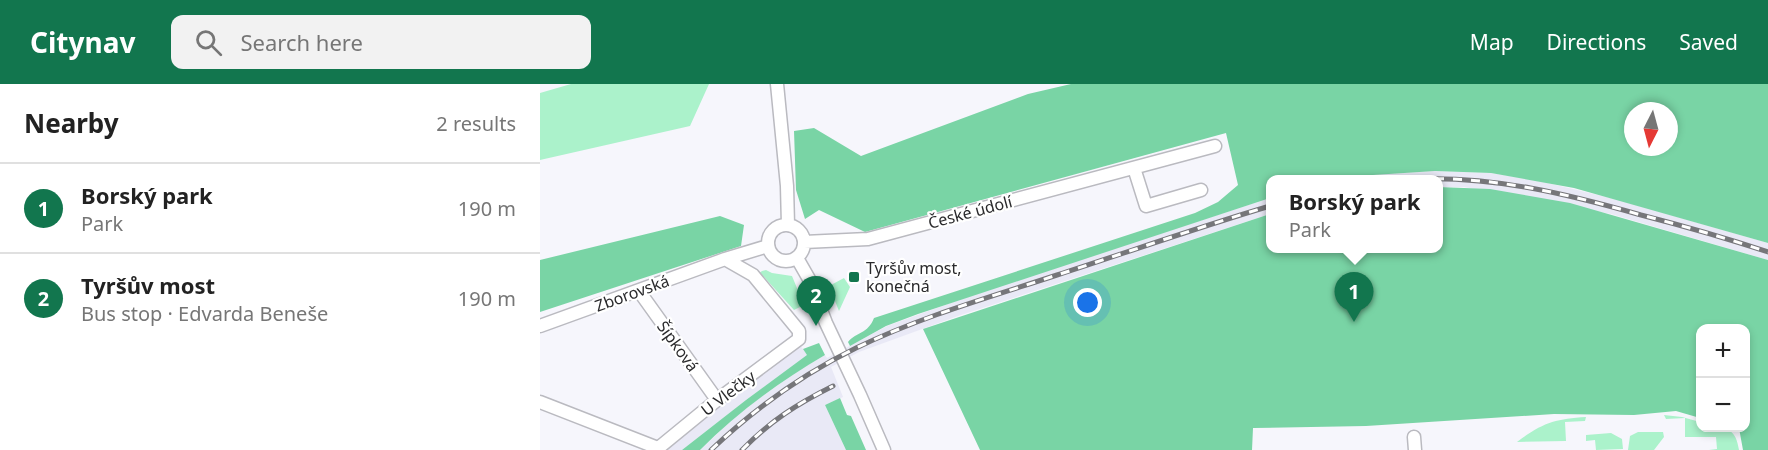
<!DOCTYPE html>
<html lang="en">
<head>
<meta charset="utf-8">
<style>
  :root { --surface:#fff; --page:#f2f2f2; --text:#222; --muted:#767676; --line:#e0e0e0; --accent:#12764e }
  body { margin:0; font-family:"Noto Sans",sans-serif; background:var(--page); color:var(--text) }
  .controls { position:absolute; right:18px; bottom:18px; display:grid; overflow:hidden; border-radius:12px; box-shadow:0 3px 9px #0003 }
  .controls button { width:54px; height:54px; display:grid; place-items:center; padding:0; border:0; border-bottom:2px solid var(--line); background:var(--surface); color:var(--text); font:30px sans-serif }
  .compass { position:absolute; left:1084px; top:18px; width:54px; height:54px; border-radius:50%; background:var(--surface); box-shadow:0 3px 9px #0003; rotate:186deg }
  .you { position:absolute; left:548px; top:219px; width:21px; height:21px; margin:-15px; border:4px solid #fff; border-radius:50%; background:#1a73e8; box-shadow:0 0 0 9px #1a73e833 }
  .badge { display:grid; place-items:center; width:39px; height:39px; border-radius:50%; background:var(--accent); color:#fff; font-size:20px; font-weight:700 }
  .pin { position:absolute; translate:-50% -50px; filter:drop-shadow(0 2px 3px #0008) }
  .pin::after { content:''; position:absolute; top:32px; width:21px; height:18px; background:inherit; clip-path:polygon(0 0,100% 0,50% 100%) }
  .popup { position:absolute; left:726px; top:91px; width:177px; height:78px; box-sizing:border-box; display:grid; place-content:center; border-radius:12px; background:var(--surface); filter:drop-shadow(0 2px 4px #0005); font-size:20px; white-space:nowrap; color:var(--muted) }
  .popup b { font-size:22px; color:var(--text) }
  .popup::after { content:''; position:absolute; left:50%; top:100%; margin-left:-12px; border:12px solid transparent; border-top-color:var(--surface) }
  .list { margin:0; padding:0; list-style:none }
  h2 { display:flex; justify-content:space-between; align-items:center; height:78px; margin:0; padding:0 24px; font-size:26px }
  h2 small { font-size:20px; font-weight:400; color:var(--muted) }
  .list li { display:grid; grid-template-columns:39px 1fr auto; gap:18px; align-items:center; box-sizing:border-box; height:90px; padding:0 24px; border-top:2px solid var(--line) }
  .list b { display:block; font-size:22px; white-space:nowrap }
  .list p { margin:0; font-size:20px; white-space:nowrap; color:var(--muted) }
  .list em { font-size:20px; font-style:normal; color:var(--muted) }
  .icon { flex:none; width:33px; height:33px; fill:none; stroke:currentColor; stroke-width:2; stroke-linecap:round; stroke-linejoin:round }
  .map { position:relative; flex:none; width:1228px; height:366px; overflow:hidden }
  header { display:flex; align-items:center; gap:36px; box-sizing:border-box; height:84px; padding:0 30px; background:var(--accent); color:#fff }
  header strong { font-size:28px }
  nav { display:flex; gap:33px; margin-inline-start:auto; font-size:21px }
  .search { width:420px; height:54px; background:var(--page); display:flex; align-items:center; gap:15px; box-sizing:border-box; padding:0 21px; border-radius:12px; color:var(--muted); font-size:22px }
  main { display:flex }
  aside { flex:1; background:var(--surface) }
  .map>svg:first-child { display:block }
  .built { fill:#e9e9f6 }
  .green { fill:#abf2cb }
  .forest { fill:#79d4a5; fill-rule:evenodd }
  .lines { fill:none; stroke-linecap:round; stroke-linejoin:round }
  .minor-casing { stroke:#babac0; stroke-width:15 }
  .minor { stroke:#fff; stroke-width:12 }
  .rail-casing { stroke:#76767a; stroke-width:5 }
  .rail { stroke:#fff; stroke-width:3; stroke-dasharray:9; stroke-linecap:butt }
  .poi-dot { fill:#12764e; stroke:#fff; stroke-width:2 }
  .labels { text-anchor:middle; stroke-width:4.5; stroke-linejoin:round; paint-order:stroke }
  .street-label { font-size:16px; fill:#2a2a2c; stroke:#fff }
  .poi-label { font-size:16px; fill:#2a2a2c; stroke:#fff; text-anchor:start }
</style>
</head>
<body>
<header>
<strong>Citynav</strong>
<div class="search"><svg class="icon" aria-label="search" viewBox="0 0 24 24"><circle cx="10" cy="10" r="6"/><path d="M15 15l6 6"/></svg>Search here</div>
<nav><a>Map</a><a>Directions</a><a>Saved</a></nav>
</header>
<main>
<aside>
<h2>Nearby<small>2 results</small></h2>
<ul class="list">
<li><span class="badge">1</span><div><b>Borský park</b><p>Park</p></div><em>190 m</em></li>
<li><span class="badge">2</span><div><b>Tyršův most</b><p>Bus stop · Edvarda Beneše</p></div><em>190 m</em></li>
</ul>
</aside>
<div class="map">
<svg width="1228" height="366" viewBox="0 0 1228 366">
  <rect width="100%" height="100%" fill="#f6f6fc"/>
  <path class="built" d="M895,87L951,89L995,96L1075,115L1228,159V176L1071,130L924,103H898V95H804L833,91Z
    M730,114V130L418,232L319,268L291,283L303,313L285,321L306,366H160L194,334L217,316L259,286L285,271L287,274L347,242L452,204Z
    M257,258L268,271L206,316L142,366H117Z"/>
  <path class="green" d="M31,0H169L150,42L0,76V9Z
    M226,186L232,189L252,192L264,221L254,226L224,193L221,195L218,190L222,187Z
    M304,194L310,203L299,227L289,202Z
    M1124,331L1142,333L1160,338V344C1183,344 1195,340 1199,366H1169L1177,365L1176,353H1145V334L1126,335Z
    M1046,333L1045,337L1025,338L1026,357L977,358C1002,339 1015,335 1046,333Z
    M1098,348H1123L1124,353L1114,366H1088L1090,352Z
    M1071,349L1082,355L1083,365L1056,366L1055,356L1046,357V351Z"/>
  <path class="forest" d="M531,0H1228V159L1034,104L951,89L895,87L833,91L804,95H730V114L378,230L346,242L310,262L308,258C316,248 328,250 334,234L655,129L678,118L698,101L686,49L325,148L279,126L265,135L256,106L254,47L274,44L321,72L488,10ZM1093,27H1129V63H1093Z
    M898,103L950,105L1030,119L1228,176V366H1203L1199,344H1206V244H1160V334L1136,327L1094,331L1014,330L826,342L713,344L712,366H440L383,245L730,130V164H898Z
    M180,132L204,141L201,162L0,228V176Z
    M279,259L285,271C239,298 197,329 160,366H142L206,316L267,271L263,265Z
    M300,314L307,331L311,332L326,366H306L285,321Z"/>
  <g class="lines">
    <g class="minor-casing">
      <path id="minor" d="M237,0L247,102L248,141
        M594,84L606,122L661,106
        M228 159a18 18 0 1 1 36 0a18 18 0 1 1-36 0Z
        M264,158L328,155L675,62
        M257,174L269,195L286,239L320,311L344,366
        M99,207L177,316
        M0,242L185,175L228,162
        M0,318L118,364
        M874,353L875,366
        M116,366L177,316L259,255V247L213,191L185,175"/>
    </g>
    <use href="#minor" class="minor"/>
    <g class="rail-casing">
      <path id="rail" d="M877,95C954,92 1028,110 1101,131C1144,142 1186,154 1228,168
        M171,366C214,325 263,290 316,264C380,233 450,213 517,191C588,168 659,143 730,122
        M202,366C230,337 257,320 293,302"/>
    </g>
    <use href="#rail" class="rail"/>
  </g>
  <rect class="poi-dot" x="308" y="187" width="12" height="12" rx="3"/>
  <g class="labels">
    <g class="street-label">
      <text transform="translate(430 128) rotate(-15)" y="6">České údolí</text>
      <text transform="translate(92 209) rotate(-20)" y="6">Zborovská</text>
      <text transform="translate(138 262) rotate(54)" y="6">Šípková</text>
      <text transform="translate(188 309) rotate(-37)" y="6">U Vlečky</text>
    </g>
    <g class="poi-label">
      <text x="326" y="190">Tyršův most,<tspan x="326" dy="18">konečná</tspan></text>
    </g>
  </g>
</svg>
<div class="controls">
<button>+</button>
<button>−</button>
</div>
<svg class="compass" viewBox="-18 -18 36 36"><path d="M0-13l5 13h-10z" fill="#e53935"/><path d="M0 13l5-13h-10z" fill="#767676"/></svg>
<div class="you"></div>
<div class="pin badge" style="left:814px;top:238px">1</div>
<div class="popup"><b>Borský park</b>Park</div>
<div class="pin badge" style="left:276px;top:242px">2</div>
</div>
</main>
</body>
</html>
